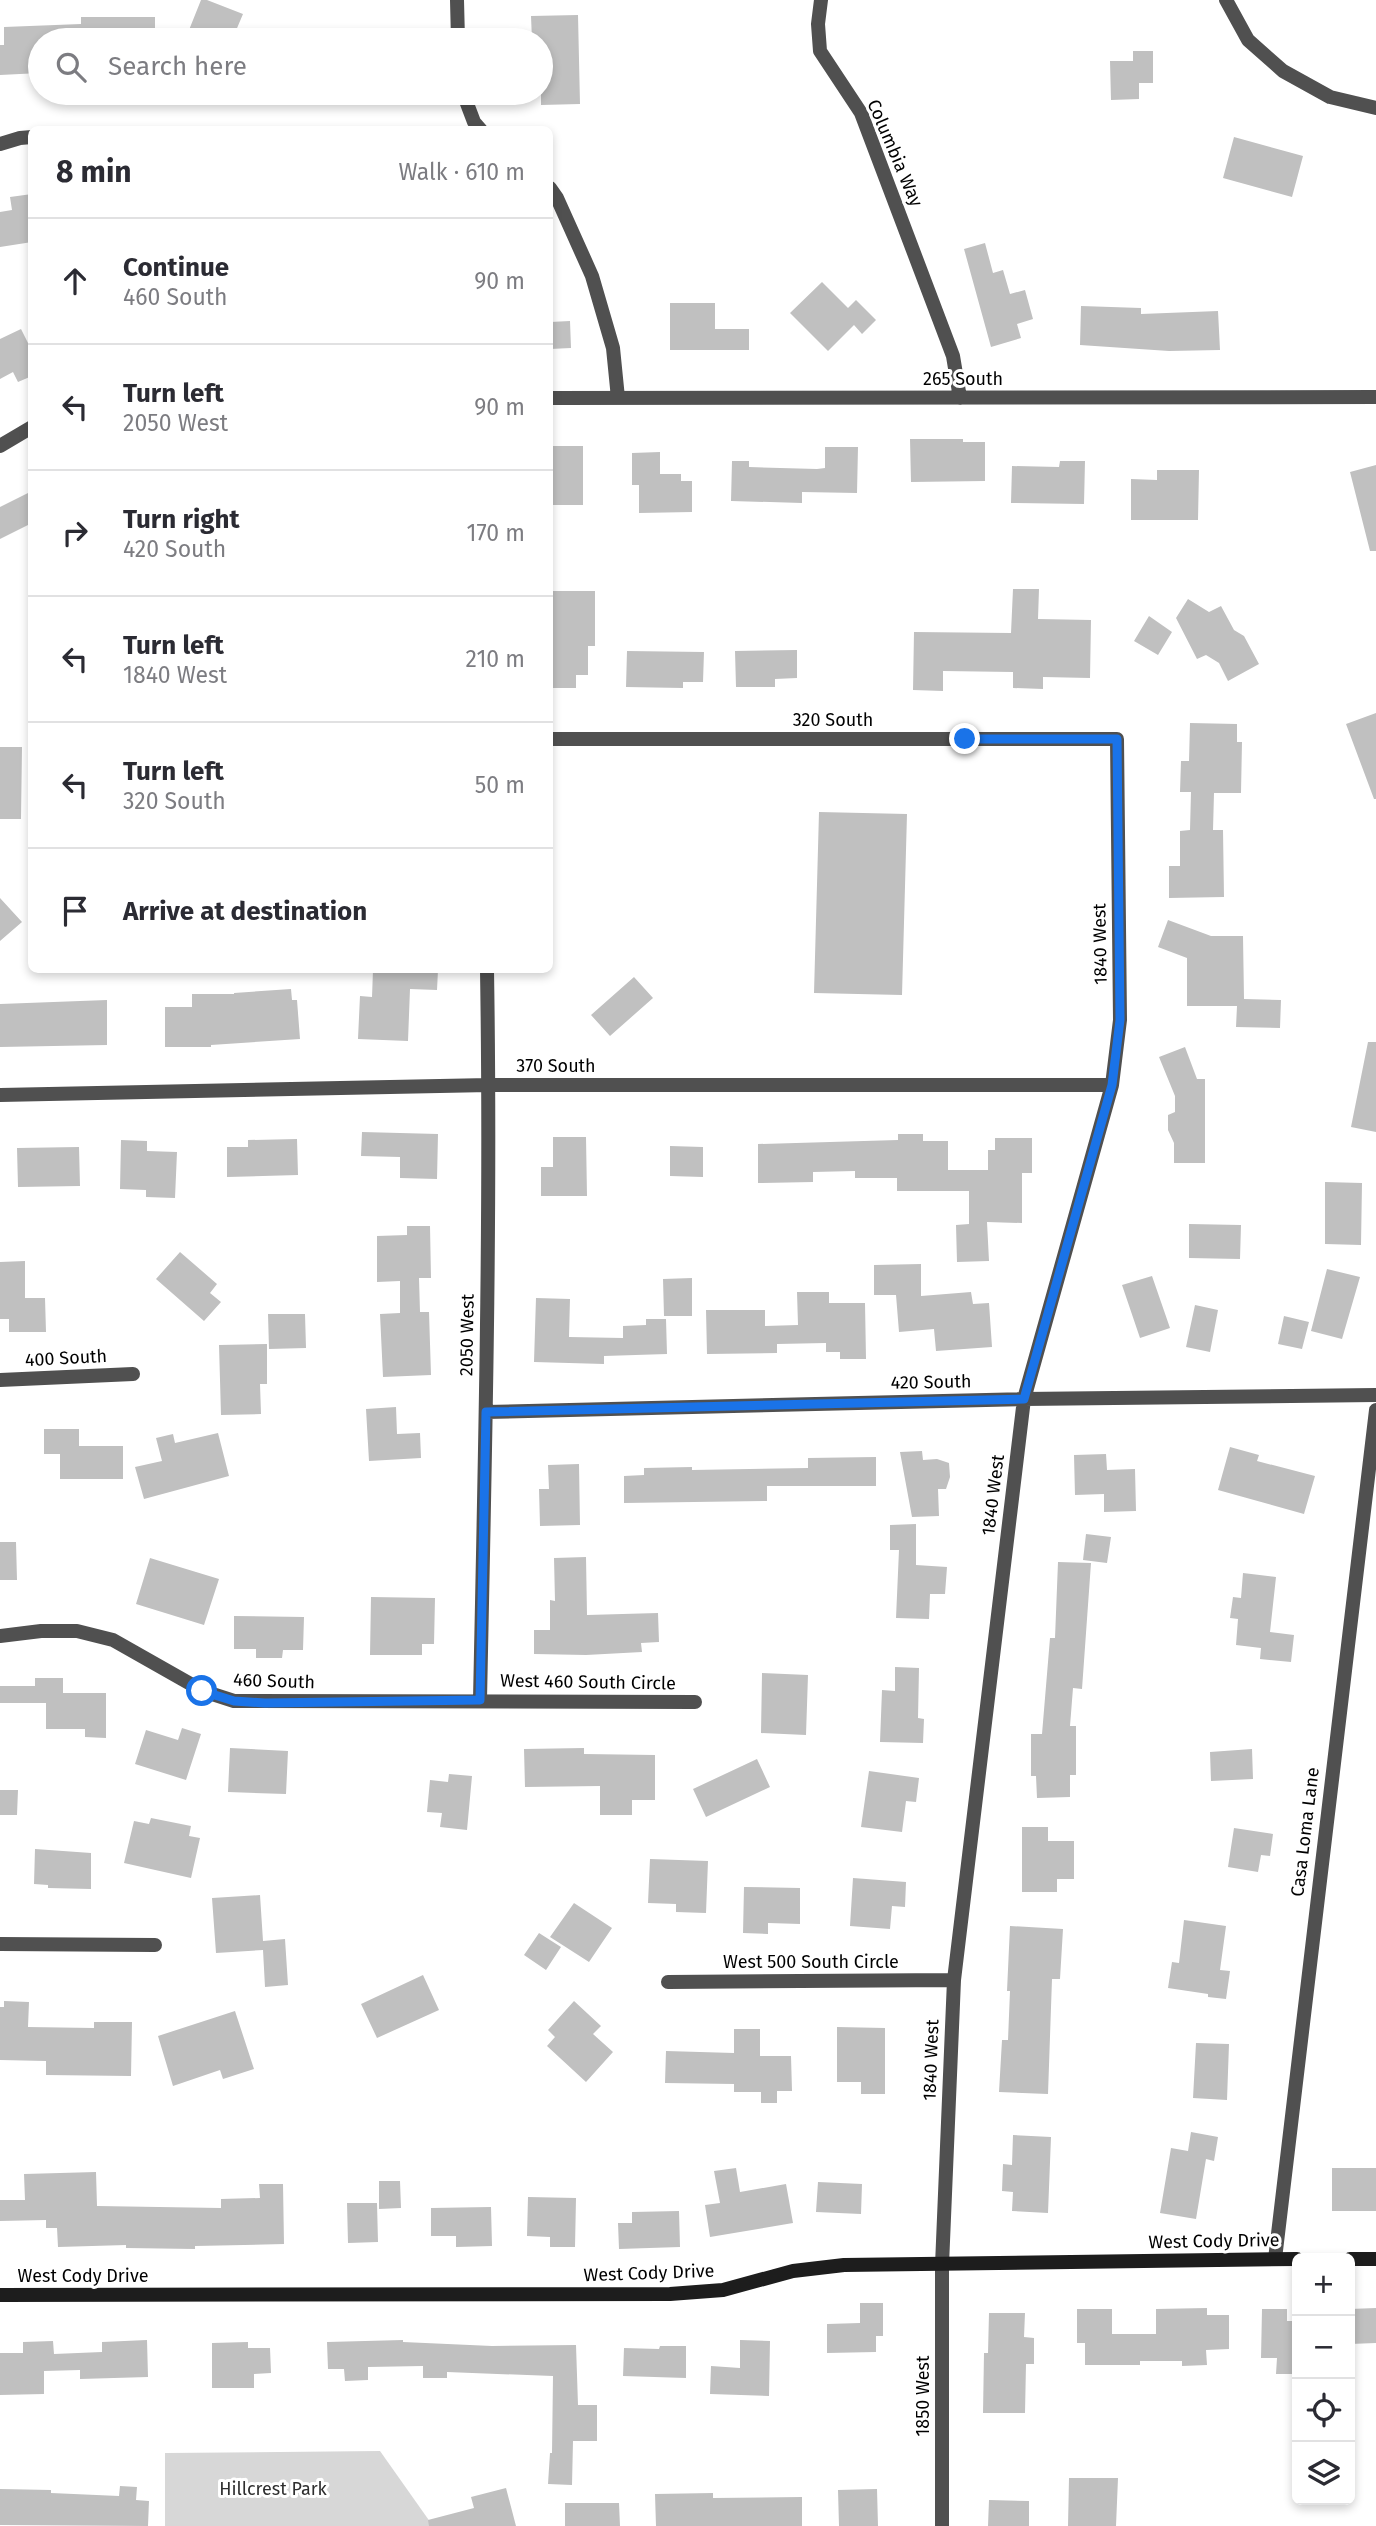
<!DOCTYPE html>
<html lang="en">
<head>
<meta charset="utf-8">
<style>
  :root { --surface:#fff; --page:#f2f2f3; --text:#2b2b33; --muted:#7c7c81; --line:#e1e1e2 }
  body { margin:0; font-family:"Fira Sans",sans-serif; background:var(--page); color:var(--text) }
  .controls { position:absolute; right:21px; bottom:21px; display:grid; overflow:hidden; border-radius:10px; box-shadow:0 4px 10px #0003 }
  .controls button { width:63px; height:63px; display:grid; place-items:center; padding:0; border:0; border-bottom:2px solid var(--line); background:var(--surface); color:var(--text); font:35px sans-serif }
  .stop { position:absolute; width:21px; height:21px; margin:-16px; border:5px solid #1a73e8; border-radius:50%; background:#fff }
  .stop.end { background:#1a73e8; border-color:#fff; box-shadow:0 2px 7px #0008 }
  .list { margin:0; padding:0; list-style:none }
  h2 { display:flex; justify-content:space-between; align-items:center; height:91px; margin:0; padding:0 28px; font-size:30px }
  h2 small { font-size:23px; font-weight:400; color:var(--muted) }
  .list li { display:grid; grid-template-columns:46px 1fr auto; gap:21px; align-items:center; box-sizing:border-box; height:126px; padding:0 28px; border-top:2px solid var(--line) }
  .list b { display:block; font-size:26px; white-space:nowrap }
  .list p { margin:0; font-size:23px; white-space:nowrap; color:var(--muted) }
  .list em { font-size:23px; font-style:normal; color:var(--muted) }
  .icon { flex:none; width:38px; height:38px; fill:none; stroke:currentColor; stroke-width:2; stroke-linecap:round; stroke-linejoin:round }
  .map { position:relative; flex:none; width:1376px; height:2526px; overflow:hidden }
  .search { position:absolute; background:var(--surface); box-shadow:0 4px 10px #0003; left:28px; top:28px; width:525px; height:77px; display:flex; align-items:center; gap:18px; box-sizing:border-box; padding:0 24px; border-radius:38px; color:var(--muted); font-size:26px }
  .panel { position:absolute; background:var(--surface); box-shadow:0 4px 10px #0003; left:28px; top:126px; width:525px; height:847px; border-radius:10px }
  .map>svg:first-child { display:block }
  .green { fill:#d7d7d7 }
  .building { fill:#c0c0c0 }
  .lines { fill:none; stroke-linecap:round; stroke-linejoin:round }
  .street { stroke:#505050; stroke-width:14 }
  .secondary { stroke:#1d1d1d; stroke-width:14 }
  .route { stroke:#1a73e8; stroke-width:9 }
  .labels { text-anchor:middle; stroke-width:6; stroke-linejoin:round; paint-order:stroke }
  .street-label { font-size:18px; fill:#000; stroke:#fff }
  .park-label { font-size:18px; fill:#2e2e2e; stroke:#fff }
</style>
</head>
<body>
<div class="map">
<svg width="1376" height="2526" viewBox="0 0 1376 2526">
  <rect width="100%" height="100%" fill="#fff"/>
  <path class="green" d="M380,2451L433,2526H165V2453Z"/>
  <path class="building" d="M201,0H207L243,14L232,40H185Z
    M578,15L580,104L541,105V40H532L531,16Z
    M81,17H155V40H40V73L0,75V45H4V27L81,24Z
    M1133,51H1153V83H1139V99L1111,100L1110,61H1133Z
    M1234,137L1303,156L1292,197L1223,178Z
    M32,194V242L0,247V212L12,210L10,197Z
    M985,243L993,273L1003,270L1010,294L1025,290L1033,319L1017,324L1021,338L991,347L964,249Z
    M822,282L848,308L856,300L876,320L862,334L854,325L828,351L790,313Z
    M670,303H715V329H749V350H670Z
    M1081,306L1141,308V314L1218,311L1220,350L1169,351L1080,345Z
    M570,321L571,348L550,349V322Z
    M21,329L32,351V376L18,382L13,372L0,379V339Z
    M910,439H963V442H985V481L911,482Z
    M550,446H583V505H550Z
    M825,447H858L857,493L802,492V503L731,501L732,461H749V467L817,469L825,468Z
    M660,452V474H681V481H692V512L639,513V485H632V453Z
    M1060,461H1085L1084,504L1011,503L1012,466L1059,467Z
    M1376,465V551H1370L1350,472Z
    M1157,470H1199L1198,520H1131V479L1157,480Z
    M32,491V523L0,539V507Z
    M1013,589H1039L1038,619L1091,620L1090,678L1043,677V689L1013,688V672L943,671V691L913,690L914,632L1011,633Z
    M550,591H595V646H588V675H576V688H550Z
    M1188,599L1209,612L1221,606L1234,630L1244,636L1259,664L1228,681L1219,663L1206,655L1197,659L1176,618Z
    M1149,616L1172,632L1158,655L1134,641Z
    M797,650V678L775,679V687H736L735,651Z
    M627,651L704,652L703,682H683V688L626,687Z
    M1376,713V799H1374L1346,724Z
    M1190,723L1237,724V742H1242L1241,793H1214L1213,830H1223L1224,897L1169,898V866H1180V831L1190,830L1191,792H1180L1181,761H1189Z
    M0,747H22L21,819H0Z
    M819,812L907,814L902,995L814,993Z
    M0,898L22,922L0,941Z
    M1168,920L1211,936H1243L1244,999L1281,1000L1280,1028L1236,1027L1237,1006H1187V958L1158,947Z
    M373,970H438L437,990L410,989L408,1041L358,1039L360,996L372,997Z
    M634,977L653,998L610,1036L591,1015Z
    M291,989L292,1000H297L300,1039L211,1045V1047H165V1007H192V994H234V993Z
    M107,1000V1045L0,1047V1004Z
    M1368,1042H1376V1132L1351,1127Z
    M1185,1047L1197,1079H1205V1163H1174V1143L1168,1130V1115L1175,1112V1096L1159,1057Z
    M362,1132L438,1134L437,1179L400,1178V1157L361,1156Z
    M898,1134H923V1141H948V1170H988V1150H995V1138H1032V1173H1022V1223L987,1222L989,1261L957,1262L956,1225L969,1224V1191H897V1178H855V1171L813,1172V1182L758,1183V1144L898,1140Z
    M553,1137H586L587,1196H541V1167H553Z
    M297,1139L298,1175L227,1177V1147H248V1140Z
    M121,1140L147,1141V1151L177,1152L175,1198L146,1197V1190L120,1189Z
    M670,1146L703,1147V1177L670,1176Z
    M79,1147L80,1186L18,1187L17,1148Z
    M1325,1182L1362,1183L1361,1245L1325,1244Z
    M1189,1224L1241,1225L1240,1259L1189,1258Z
    M407,1226H430L431,1278H419L420,1312H429L431,1375L383,1377L380,1314L400,1313V1281L377,1282V1236L407,1235Z
    M180,1252L217,1284L210,1293L221,1302L204,1321L156,1279Z
    M25,1261V1298H45L46,1332H9V1319H0V1262Z
    M921,1264V1296L971,1292L973,1304L989,1303L992,1347L936,1351L934,1329L899,1332L896,1295H874V1265Z
    M1327,1269L1360,1277L1342,1339L1311,1331Z
    M1152,1276L1170,1328L1140,1338L1122,1285Z
    M692,1278V1316H664L663,1279Z
    M797,1292H829V1303H865L866,1359H840V1352H826V1343L777,1344V1353L707,1354L706,1310H765V1326L798,1325Z
    M536,1298L570,1299L569,1337L623,1338V1326L646,1325V1319H666L667,1354L604,1356V1364L534,1362Z
    M1195,1305L1218,1310L1210,1352L1186,1347Z
    M268,1314H305L306,1348L269,1349Z
    M1284,1316L1309,1322L1302,1349L1278,1344Z
    M267,1344V1384H260L261,1414L221,1415L219,1345Z
    M396,1407L397,1434L420,1433L421,1458L369,1461L366,1409Z
    M44,1429H79V1446H123V1479H60V1454H44Z
    M218,1433L229,1476L144,1499L135,1467L162,1461L156,1438L173,1434L175,1443Z
    M1230,1447L1259,1455L1257,1461L1315,1476L1304,1514L1218,1490Z
    M922,1451L923,1460L937,1459L949,1463L950,1477L946,1489H938L939,1516L912,1517L900,1452Z
    M1106,1454L1107,1470L1135,1469L1136,1511L1104,1512V1494L1075,1495L1074,1455Z
    M876,1457V1486H767V1501L624,1503V1476L644,1475V1468L692,1467V1470L808,1468V1458Z
    M579,1464L580,1525L540,1526L539,1489H549L548,1465Z
    M916,1524V1565L947,1567L945,1594H930L929,1619L896,1618L899,1550H890V1525Z
    M1086,1534L1111,1537L1107,1563L1083,1560Z
    M0,1542H16L17,1580H0Z
    M586,1557L587,1615L658,1613L659,1642L641,1643L642,1652L586,1655L534,1654V1630H550V1600L555,1601L554,1558Z
    M150,1558L219,1579L204,1625L136,1604Z
    M1058,1562L1091,1563L1082,1689L1073,1688L1070,1726H1076V1775H1070V1797L1037,1798L1036,1776H1031V1734H1042L1050,1638H1055Z
    M1243,1573L1276,1577L1270,1632L1294,1635L1291,1662L1260,1659L1261,1648L1236,1645L1238,1619L1230,1618L1233,1597L1241,1598Z
    M371,1597L435,1598L434,1644H422V1655H370Z
    M234,1616L304,1617L303,1650H283L282,1658H256V1649H234Z
    M895,1667L919,1668L918,1718L924,1719L923,1743L880,1742L882,1690L895,1691Z
    M762,1673L808,1675L806,1735L761,1733Z
    M35,1678H63V1693H106V1738L85,1737V1729H46V1703H0V1686H35Z
    M182,1728L201,1734L186,1780L135,1764L146,1730L178,1740Z
    M230,1748L288,1751L286,1794L228,1792Z
    M584,1748V1754L655,1755V1800H632V1815H600V1786L525,1787L524,1749Z
    M1252,1749L1253,1779L1211,1781L1210,1752Z
    M757,1759L770,1787L706,1817L693,1789Z
    M869,1771L919,1778L916,1802L906,1801L902,1832L861,1827Z
    M449,1774L472,1776L467,1830L440,1827L442,1813L427,1812L430,1780L448,1782Z
    M0,1790H18L17,1815H0Z
    M151,1818L191,1826L189,1836L200,1838L191,1878L124,1863L134,1821L149,1824Z
    M1022,1827H1048V1841H1074V1879H1057V1892H1022Z
    M1234,1828L1273,1834L1270,1856L1261,1855L1258,1872L1228,1867Z
    M35,1849L91,1853V1889L48,1888V1885L34,1884Z
    M650,1859L708,1861L706,1913L676,1912V1904L648,1903Z
    M853,1878L906,1882L905,1907L892,1906L890,1929L850,1926Z
    M744,1887L800,1888V1924L768,1923V1934L743,1933Z
    M260,1895L263,1941L285,1939L288,1985L265,1987L263,1950L216,1953L212,1898Z
    M574,1903L612,1928L589,1962L550,1937Z
    M1184,1920L1226,1926L1220,1970L1230,1971L1226,1999L1208,1997V1994L1168,1988L1172,1962L1179,1963Z
    M1010,1926L1063,1929L1060,1979H1052L1048,2094L999,2092L1002,2040H1008L1010,1991H1007Z
    M539,1933L561,1947L546,1970L524,1955Z
    M423,1975L439,2010L377,2038L361,2004Z
    M4,2001L29,2002L28,2027L94,2028V2022H132L131,2076L46,2075V2061L0,2060V2007H4Z
    M574,2001L601,2026L593,2034L613,2052L586,2082L547,2046L555,2037L548,2030Z
    M235,2011L254,2069L223,2079L220,2070L173,2086L158,2036Z
    M837,2027L885,2028V2094H861V2082H837Z
    M734,2029H760V2056H791L792,2091H777V2103H761V2092H734V2084L665,2083L666,2051L734,2053Z
    M1196,2043L1229,2044L1227,2100L1193,2098Z
    M1191,2132L1218,2137L1214,2161L1206,2159L1196,2219L1160,2213L1171,2148L1188,2151Z
    M1013,2135L1051,2137L1048,2213L1012,2211L1013,2192L1002,2191L1003,2164L1012,2165Z
    M736,2168L740,2192L786,2184L793,2223L710,2237L705,2205L720,2203L714,2171Z
    M1332,2168H1376V2211H1332Z
    M96,2172L97,2206L221,2208V2199L260,2198L259,2184H283L284,2244L195,2246V2249L126,2248V2245L58,2247L57,2228H46V2220L0,2221V2200H25L24,2174Z
    M379,2181H400L401,2208L379,2209Z
    M818,2182L862,2184L861,2214L816,2212Z
    M528,2197L576,2198L575,2247H550V2237L527,2236Z
    M347,2203H377L378,2242L348,2243Z
    M491,2207L492,2246L456,2247V2236H431V2208Z
    M679,2211L680,2247L619,2249L618,2223H632V2212Z
    M860,2303H883V2336H876V2352L827,2353V2324L860,2323Z
    M1207,2308V2315H1229V2349L1206,2350L1207,2365L1182,2366V2361H1140V2365H1085V2343H1077V2309H1112V2334H1156V2309Z
    M1376,2308V2343L1350,2344V2309Z
    M1262,2309H1287V2321H1297V2374H1276L1277,2358H1261Z
    M989,2313H1025L1024,2337L1034,2338V2364H1026L1025,2413H983L984,2353H988Z
    M147,2340L148,2377L80,2379V2370L44,2371V2394L0,2395V2353H23V2342L53,2341L54,2354L102,2352V2342Z
    M403,2340V2342L492,2346L576,2345L578,2405H597V2441H573L572,2485L548,2484L550,2453H552L553,2376L447,2372V2378H423V2366L368,2367V2380L345,2381L344,2369H328L327,2342Z
    M740,2340L770,2341L769,2396L710,2394L711,2366L740,2368Z
    M248,2342V2348H270L271,2373L254,2374V2388H212V2343Z
    M660,2346H686V2378L623,2376L624,2348L659,2349Z
    M1069,2478H1118L1116,2526H1068Z
    M120,2486L137,2487L136,2500L149,2501L148,2526L0,2525V2489L51,2490V2493L119,2496Z
    M506,2488L516,2526H429L428,2520L474,2508L471,2497Z
    M877,2489L878,2526H839L838,2490Z
    M713,2493V2498L802,2497V2526H656L655,2494Z
    M989,2500L1029,2501V2526H988Z
    M565,2503H619L620,2526H565Z"/>
  <g class="lines">
    <path class="street" d="M457,0L458,40
      M821,0L818,24L820,51L861,113L953,356L960,398
      M1226,0L1248,40L1283,71L1330,97L1376,108
      M463,93L474,122L481,130
      M0,144L20,138L32,137
      M550,188L557,198L592,276L613,348L618,398
      M550,398L1376,397
      M0,446L32,427
      M550,739H1117L1120,1020L1112,1085L1024,1399L954,1980L942,2265V2526
      M0,1095L489,1085H1112
      M0,1380L133,1374
      M486,1412L1024,1399L1376,1395
      M0,1636L41,1631H77L113,1640L203,1691L234,1701L695,1702
      M480,1700C485,1457 491,1213 487,970
      M0,1944L155,1945
      M668,1982L954,1980
      M1275,2259L1376,1410"/>
    <path class="secondary" d="M1350,2259H1376
      M0,2295L670,2294L723,2290L793,2271L844,2265L1297,2259"/>
  </g>
  <g class="lines">
    <path class="route" d="M202,1691L234,1701L265,1703L480,1700L486,1412L1024,1399L1112,1085L1120,1020L1117,739H965"/>
  </g>
  <g class="labels">
    <g class="street-label">
      <text transform="translate(895 153) rotate(67)" y="6">Columbia Way</text>
      <text x="963" y="385">265 South</text>
      <text x="833" y="726">320 South</text>
      <text transform="translate(1100 944) rotate(-91)" y="6">1840 West</text>
      <text x="556" y="1072">370 South</text>
      <text transform="translate(467 1335) rotate(-89)" y="6">2050 West</text>
      <text transform="translate(66 1358) rotate(-3)" y="6">400 South</text>
      <text transform="translate(931 1382) rotate(-1)" y="6">420 South</text>
      <text transform="translate(993 1495) rotate(-83)" y="6">1840 West</text>
      <text transform="translate(274 1681) rotate(2)" y="6">460 South</text>
      <text transform="translate(588 1682) rotate(1)" y="6">West 460 South Circle</text>
      <text transform="translate(1305 1832) rotate(-83)" y="6">Casa Loma Lane</text>
      <text x="811" y="1968">West 500 South Circle</text>
      <text transform="translate(931 2060) rotate(-88)" y="6">1840 West</text>
      <text transform="translate(1214 2241) rotate(-1)" y="6">West Cody Drive</text>
      <text transform="translate(649 2273) rotate(-2)" y="6">West Cody Drive</text>
      <text x="83" y="2282">West Cody Drive</text>
      <text transform="translate(923 2396) rotate(-90)" y="6">1850 West</text>
    </g>
    <g class="park-label">
      <text x="273" y="2495">Hillcrest Park</text>
    </g>
  </g>
</svg>
<div class="controls">
<button>+</button>
<button>−</button>
<button><svg class="icon" aria-label="locate" viewBox="0 0 24 24"><circle cx="12" cy="12" r="6"/><path d="M12 2v4M12 18v4M2 12h4M18 12h4"/></svg></button>
<button><svg class="icon" aria-label="layers" viewBox="0 0 24 24"><path d="M12 4l9 5-9 5-9-5zM3 14l9 5 9-5"/></svg></button>
</div>
<div class="stop" style="left:202px;top:1691px"></div>
<div class="stop end" style="left:965px;top:739px"></div>
<div class="search"><svg class="icon" aria-label="search" viewBox="0 0 24 24"><circle cx="10" cy="10" r="6"/><path d="M15 15l6 6"/></svg>Search here</div>
<section class="panel">
<h2>8 min<small>Walk · 610 m</small></h2>
<ul class="list">
<li><svg class="icon" aria-label="ahead" viewBox="0 0 24 24"><path d="M12 20V5M6 11l6-6 6 6"/></svg><div><b>Continue</b><p>460 South</p></div><em>90 m</em></li>
<li><svg class="icon" aria-label="left" viewBox="0 0 24 24"><path d="M17 20v-9H6M10 6l-5 5 5 5"/></svg><div><b>Turn left</b><p>2050 West</p></div><em>90 m</em></li>
<li><svg class="icon" aria-label="right" viewBox="0 0 24 24"><path d="M7 20v-9h11M14 6l5 5-5 5"/></svg><div><b>Turn right</b><p>420 South</p></div><em>170 m</em></li>
<li><svg class="icon" aria-label="left" viewBox="0 0 24 24"><path d="M17 20v-9H6M10 6l-5 5 5 5"/></svg><div><b>Turn left</b><p>1840 West</p></div><em>210 m</em></li>
<li><svg class="icon" aria-label="left" viewBox="0 0 24 24"><path d="M17 20v-9H6M10 6l-5 5 5 5"/></svg><div><b>Turn left</b><p>320 South</p></div><em>50 m</em></li>
<li><svg class="icon" aria-label="arrive" viewBox="0 0 24 24"><path d="M6 21V4h12l-3 4 3 4H6"/></svg><div><b>Arrive at destination</b></div></li>
</ul>
</section>
</div>
</body>
</html>
